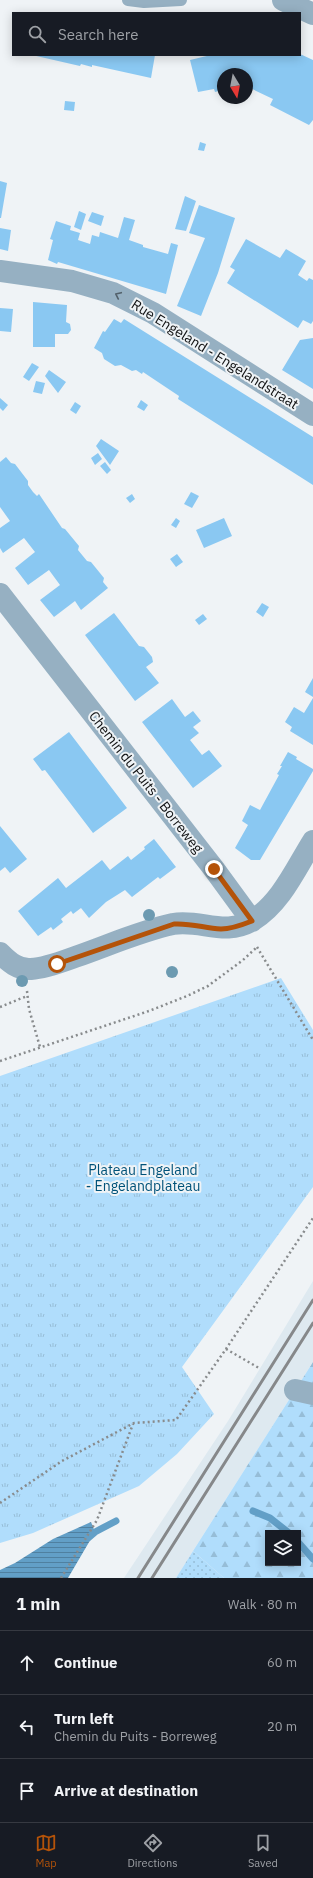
<!DOCTYPE html>
<html lang="en">
<head>
<meta charset="utf-8">
<style>
  :root { --surface:#171b24; --page:#242831; --text:#f1f3f6; --muted:#9ea1a6; --line:#363941; --accent:#b45309 }
  body { margin:0; font-family:"IBM Plex Sans",sans-serif; background:var(--page); color:var(--text) }
  .controls { position:absolute; right:12px; bottom:12px; display:grid; overflow:hidden; border-radius:0px; box-shadow:0 2px 10px #0003 }
  .controls button { width:36px; height:36px; display:grid; place-items:center; padding:0; border:0; border-bottom:1px solid var(--line); background:var(--surface); color:var(--text); font:20px sans-serif }
  .compass { position:absolute; left:217px; top:68px; width:36px; height:36px; border-radius:50%; background:var(--surface); box-shadow:0 2px 10px #0003; rotate:170deg }
  .stop { position:absolute; width:12px; height:12px; margin:-9px; border:3px solid #b45309; border-radius:50%; background:#fff }
  .stop.end { background:#b45309; border-color:#fff; box-shadow:0 1px 4px #0008 }
  .list { margin:0; padding:0; list-style:none }
  h2 { display:flex; justify-content:space-between; align-items:center; height:52px; margin:0; padding:0 16px; font-size:17px }
  h2 small { font-size:13px; font-weight:400; color:var(--muted) }
  .list li { display:grid; grid-template-columns:26px 1fr auto; gap:12px; align-items:center; box-sizing:border-box; height:64px; padding:0 16px; border-top:1px solid var(--line) }
  .list b { display:block; font-size:15px; white-space:nowrap }
  .list p { margin:0; font-size:13px; white-space:nowrap; color:var(--muted) }
  .list em { font-size:13px; font-style:normal; color:var(--muted) }
  .icon { flex:none; width:22px; height:22px; fill:none; stroke:currentColor; stroke-width:2; stroke-linecap:round; stroke-linejoin:round }
  .map { position:relative; flex:none; width:313px; height:1578px; overflow:hidden }
  .search { position:absolute; background:var(--surface); box-shadow:0 2px 10px #0003; left:12px; right:12px; top:12px; height:44px; display:flex; align-items:center; gap:10px; box-sizing:border-box; padding:0 14px; border-radius:0px; color:var(--muted); font-size:15px }
  .sheet { height:244px; background:var(--surface) }
  nav { display:flex; justify-content:space-around; align-items:center; box-sizing:border-box; height:56px; border-top:1px solid var(--line); background:var(--surface); font-size:11px; color:var(--muted) }
  nav a { display:grid; justify-items:center; gap:2px }
  nav .on { color:var(--accent) }
  .map>svg:first-child { display:block }
  .built { fill:#dee9f0 }
  .grass { fill:url(#grass-dots) }
  .forest { fill:url(#forest-firs); fill-rule:evenodd }
  .park { fill:url(#park-tufts) }
  .water { fill:url(#water-rules) }
  .lines { fill:none; stroke-linecap:round; stroke-linejoin:round }
  .stream { stroke:#629fc7; stroke-width:7 }
  .building { fill:#8ac8f2 }
  .path { stroke:#888b8d; stroke-width:2.5; stroke-dasharray:2 3; stroke-linecap:butt }
  .service { stroke:#96b0c2; stroke-width:12 }
  .minor { stroke:#96b0c2; stroke-width:22 }
  .rail { stroke:#86888a; stroke-width:3 }
  .tree { fill:#6c9ab1 }
  .oneway { stroke:#52606a }
  .route { stroke:#b45309; stroke-width:5 }
  .labels { text-anchor:middle; stroke-width:4; stroke-linejoin:round; paint-order:stroke }
  .street-label { font-size:14px; fill:#0f1011; stroke:#eff3f6 }
  .park-label { font-size:14px; fill:#005279; stroke:#eff3f6 }
</style>
</head>
<body>
<div class="map">
<svg width="313" height="1578" viewBox="0 0 313 1578">
  <defs>
    <pattern id="grass-dots" width="8" height="8" patternUnits="userSpaceOnUse"><rect width="8" height="8" fill="#b0ddfc"/><path d="M2 2h.1M6 6h.1" fill="none" stroke="#96bdd7" stroke-width="1.8" stroke-linecap="round"/></pattern>
    <pattern id="forest-firs" width="22" height="20" patternUnits="userSpaceOnUse"><rect width="22" height="20" fill="#b0ddfc"/><path d="M5 1l3.5 6h-7zM16 11l3.5 6h-7z" fill="#96bdd7"/></pattern>
    <pattern id="park-tufts" width="24" height="20" patternUnits="userSpaceOnUse"><rect width="24" height="20" fill="#b0ddfc"/><path d="M3 7l-1-3M5 7V3M7 7l1-3M15 17l-1-3M17 17v-4M19 17l1-3" fill="none" stroke="#96bdd7"/></pattern>
    <pattern id="water-rules" width="6" height="5" patternUnits="userSpaceOnUse"><rect width="6" height="5" fill="#629fc7"/><path d="M0 2.5h6" fill="none" stroke="#4f80a0"/></pattern>
  </defs>
  <rect width="100%" height="100%" fill="#eff3f6"/>
  <path class="built" d="M313,1281V1362L193,1551L176,1578H124L228,1421Z"/>
  <path class="grass" d="M193,1551L224,1578H176Z"/>
  <path class="forest" d="M313,1362V1578H224L193,1551ZM268,1533H298V1563H268Z"/>
  <path class="park" d="M281,978L313,1030V1187L182,1367L214,1414L177,1454L139,1486L33,1533L0,1543V1076Z"/>
  <path class="water" d="M91,1522L95,1532L68,1578H0V1570L15,1563L53,1539Z"/>
  <g class="lines">
    <path class="stream" d="M253,1511L270,1518L289,1533
      M88,1538L95,1532L116,1521
      M298,1542L313,1559"/>
  </g>
  <path class="building" d="M300,54L313,60V120L309,125L270,105L273,99L248,87L247,74H223V90L215,92L214,89L198,92L190,60L211,55H300Z
    M32,55H155L151,78L92,65V67L81,64L80,66Z
    M65,101L75,102L74,111L64,110Z
    M200,142L206,144L204,151L198,150Z
    M0,181L7,183L1,218H0Z
    M185,196L196,201L186,231L175,229Z
    M199,205L235,218L218,273L201,316L177,306L205,238L189,233Z
    M79,211L86,214L81,230L74,227Z
    M92,212L104,216L101,226L88,221Z
    M124,217L135,220L129,240L143,245V247L168,254L171,243L178,245L166,294L58,262L57,264L48,260L53,240L50,239L56,221L71,226L70,230L80,233L78,240L90,244L92,235L99,237L100,232L118,238Z
    M0,228L11,230L8,251L0,249Z
    M246,239L280,258L286,249L306,261L298,275L307,281L309,278L313,280V321L311,324L303,320L298,328L227,283L235,270L230,267Z
    M33,302L67,305L66,322L70,324L71,330L68,334H55V347H33Z
    M0,308L13,309L11,332L0,331Z
    M114,319L121,323L124,319L313,437V485L178,399L179,396L143,372L142,374L136,370L132,371L121,365L115,366L104,359L102,353L94,348L103,331L105,332Z
    M313,338V389L282,370L300,340Z
    M32,363L39,367L29,381L23,377Z
    M49,370L66,382L58,393L45,376Z
    M36,381L45,383L42,394L33,392Z
    M0,398L8,405L3,411L0,408Z
    M141,400L148,405L144,411L137,407Z
    M75,402L81,406L76,414L70,410Z
    M101,439L119,451L110,465L96,446Z
    M98,453L102,459L95,465L91,458Z
    M6,457L11,463L15,464L28,481V485L33,492L37,496L39,494L62,528L65,529L79,546L78,550L87,561L91,562L104,578L103,582L108,588L81,610L75,601L54,617L40,600L60,585L49,570L28,585L15,568L35,552L24,538L3,553L0,548V528L10,521L0,507V462Z
    M105,462L111,470L107,474L100,466Z
    M191,492L199,496L192,508L184,504Z
    M132,494L135,499L130,503L126,498Z
    M176,518L180,521L176,528L171,525Z
    M224,518L232,536L204,548L196,530Z
    M177,554L183,562L176,567L170,559Z
    M262,603L269,607L263,617L256,612Z
    M114,613L139,646L144,647L152,657L153,662L146,667L159,683L135,701L85,635Z
    M203,614L207,619L199,625L195,620Z
    M313,678V697L305,692Z
    M313,698V745L290,731L292,727L285,722L294,707L304,713Z
    M172,699L185,717L193,711L201,721L193,727L199,733L190,740L202,755L209,750L222,766L193,788L142,722Z
    M69,732L127,808L93,833L45,770L42,771L33,759Z
    M288,752L297,757L296,759L313,769V771L260,860H251L235,848L248,825L242,821L250,805L260,810L279,775L277,774L282,766H280Z
    M0,826L27,859L10,873L5,867L0,871Z
    M154,839L176,867L160,879L158,877L132,897L125,890L106,902L89,918L81,908L73,914L71,911L61,919L63,922L53,930L51,927L38,936L18,911L58,878L66,888L102,860L110,870L128,856L131,860L145,849L144,847Z"/>
  <g class="lines">
    <path class="path" d="M257,947L313,1040
      M27,991L29,1009L40,1047
      M0,1007L27,996
      M0,1061L149,1011L187,996L208,986L243,960L257,947
      M226,1349L259,1368
      M0,1503L62,1461L134,1423L176,1420L226,1349L313,1218
      M61,1578L97,1520L133,1424"/>
    <path class="service" d="M128,0L144,2L181,0"/>
    <path class="minor" d="M283,0L313,14
      M0,271L72,281L113,293L153,313L313,415
      M0,594L214,869L252,921
      M0,953C9,962 18,970 31,969C46,968 61,962 75,957C107,946 140,931 173,924C201,919 225,937 253,920C281,903 296,868 313,841
      M295,1390L313,1394"/>
    <path class="rail" d="M138,1578L313,1300
      M152,1578L313,1323"/>
  </g>
  <g class="tree">
    <circle cx="149" cy="915" r="6"/>
    <circle cx="172" cy="972" r="6"/>
    <circle cx="22" cy="981" r="6"/>
  </g>
  <defs><path id="oneway-chevron" d="M-2-3.5L2.5 0L-2 3.5" fill="none" stroke-width="1.6" stroke-linecap="round" stroke-linejoin="round"/></defs>
  <use class="oneway" href="#oneway-chevron" transform="translate(118 295) rotate(-155)"/>
  <g class="lines">
    <path class="route" d="M57,964L174,924C192,923 204,928 221,929C231,929 242,925 252,921L214,869"/>
  </g>
  <g class="labels">
    <g class="street-label">
      <text transform="translate(215 354) rotate(32)" y="5">Rue Engeland - Engelandstraat</text>
      <text transform="translate(146 782) rotate(52)" y="5">Chemin du Puits - Borreweg</text>
    </g>
    <g class="park-label">
      <text x="143" y="1175">Plateau Engeland<tspan x="143" dy="16">- Engelandplateau</tspan></text>
    </g>
  </g>
</svg>
<div class="controls">
<button><svg class="icon" aria-label="layers" viewBox="0 0 24 24"><path d="M12 4l9 5-9 5-9-5zM3 14l9 5 9-5"/></svg></button>
</div>
<svg class="compass" viewBox="-18 -18 36 36"><path d="M0-13l5 13h-10z" fill="#e53935"/><path d="M0 13l5-13h-10z" fill="#9ea1a6"/></svg>
<div class="stop" style="left:57px;top:964px"></div>
<div class="stop end" style="left:214px;top:869px"></div>
<div class="search"><svg class="icon" aria-label="search" viewBox="0 0 24 24"><circle cx="10" cy="10" r="6"/><path d="M15 15l6 6"/></svg>Search here</div>
</div>
<section class="sheet">
<h2>1 min<small>Walk · 80 m</small></h2>
<ul class="list">
<li><svg class="icon" aria-label="ahead" viewBox="0 0 24 24"><path d="M12 20V5M6 11l6-6 6 6"/></svg><div><b>Continue</b></div><em>60 m</em></li>
<li><svg class="icon" aria-label="left" viewBox="0 0 24 24"><path d="M17 20v-9H6M10 6l-5 5 5 5"/></svg><div><b>Turn left</b><p>Chemin du Puits - Borreweg</p></div><em>20 m</em></li>
<li><svg class="icon" aria-label="arrive" viewBox="0 0 24 24"><path d="M6 21V4h12l-3 4 3 4H6"/></svg><div><b>Arrive at destination</b></div></li>
</ul>
</section>
<nav>
<a class="on"><svg class="icon" aria-label="map" viewBox="0 0 24 24"><path d="M3 6l6-2 6 2 6-2v14l-6 2-6-2-6 2zM9 4v14M15 6v14"/></svg>Map</a>
<a><svg class="icon" aria-label="directions" viewBox="0 0 24 24"><path d="M12 3l9 9-9 9-9-9zM9 14v-3h6M13 9l2 2-2 2"/></svg>Directions</a>
<a><svg class="icon" aria-label="saved" viewBox="0 0 24 24"><path d="M7 4h10v16l-5-4-5 4z"/></svg>Saved</a>
</nav>
</body>
</html>
